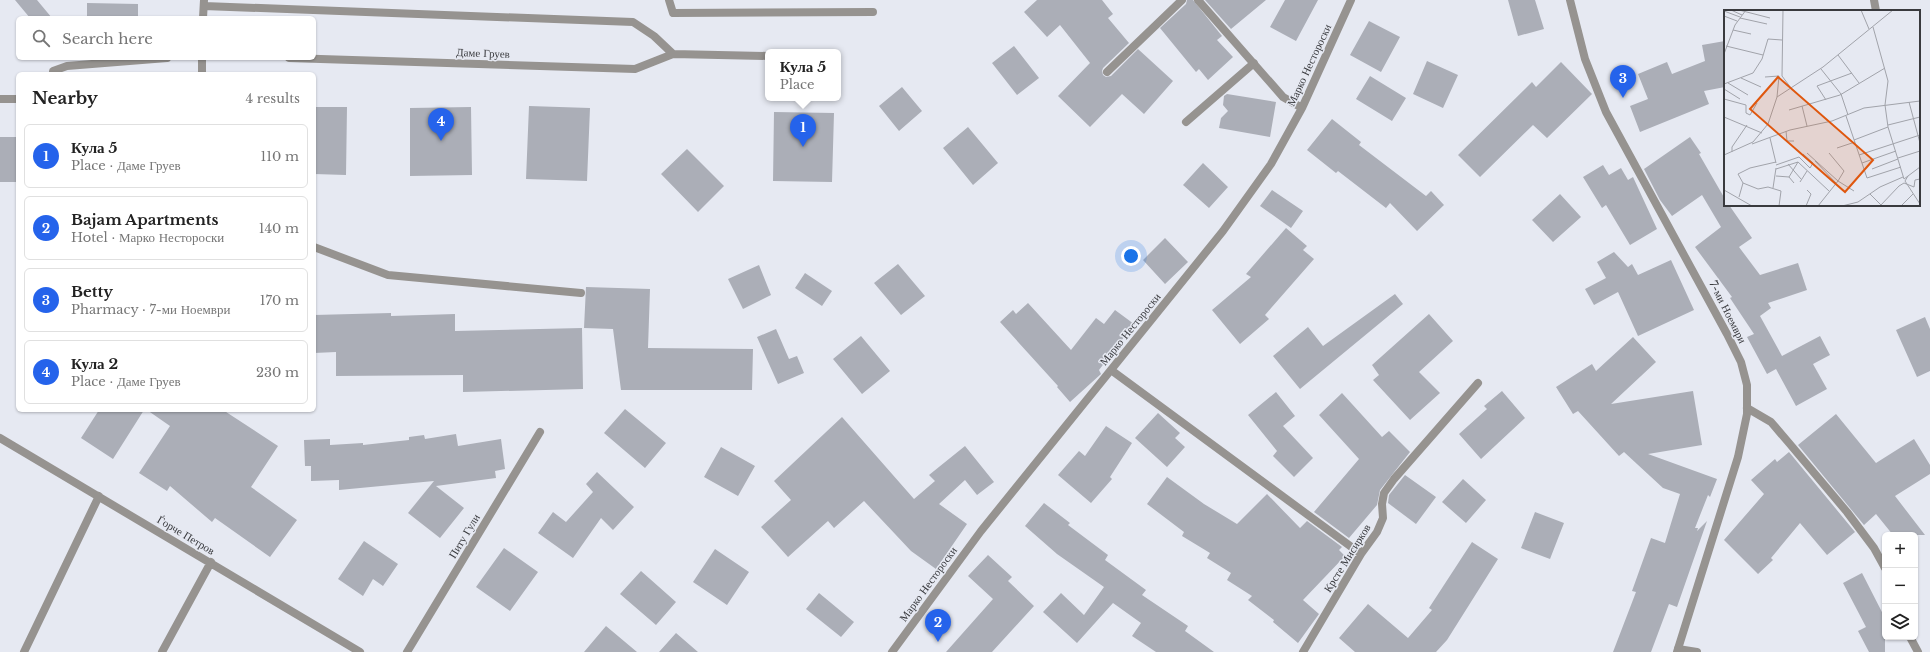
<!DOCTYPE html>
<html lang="en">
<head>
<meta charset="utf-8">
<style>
  :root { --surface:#fff; --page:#f6f6f6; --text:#222; --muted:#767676; --line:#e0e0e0; --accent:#2563eb }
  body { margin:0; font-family:"Libre Baskerville",serif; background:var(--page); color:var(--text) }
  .controls { position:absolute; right:12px; bottom:12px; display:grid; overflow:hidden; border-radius:6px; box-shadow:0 1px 3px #0004 }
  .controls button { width:36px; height:36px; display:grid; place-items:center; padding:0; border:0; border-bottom:1px solid var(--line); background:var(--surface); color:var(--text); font:20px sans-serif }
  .you { position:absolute; left:1131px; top:256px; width:14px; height:14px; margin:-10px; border:3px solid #fff; border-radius:50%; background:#1a73e8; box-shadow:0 0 0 6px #1a73e833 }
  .badge { display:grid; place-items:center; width:26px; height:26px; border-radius:50%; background:var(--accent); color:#fff; font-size:13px; font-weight:700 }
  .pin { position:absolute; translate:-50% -33px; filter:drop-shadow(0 1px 2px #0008) }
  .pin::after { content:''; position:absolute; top:21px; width:14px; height:12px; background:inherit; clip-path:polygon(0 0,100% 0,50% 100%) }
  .popup { position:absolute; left:765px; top:49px; width:76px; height:52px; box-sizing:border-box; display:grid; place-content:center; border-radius:6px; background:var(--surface); filter:drop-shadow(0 1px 3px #0005); font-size:13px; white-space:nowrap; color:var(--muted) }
  .popup b { font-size:15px; color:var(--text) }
  .popup::after { content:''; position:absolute; left:50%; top:100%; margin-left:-8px; border:8px solid transparent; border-top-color:var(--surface) }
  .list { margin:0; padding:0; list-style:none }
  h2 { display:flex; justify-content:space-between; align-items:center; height:52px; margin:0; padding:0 16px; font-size:17px }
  h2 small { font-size:13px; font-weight:400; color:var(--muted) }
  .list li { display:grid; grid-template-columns:26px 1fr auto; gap:12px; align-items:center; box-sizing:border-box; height:64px; margin:0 8px 8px; padding:0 8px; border:1px solid var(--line); border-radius:6px }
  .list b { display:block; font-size:15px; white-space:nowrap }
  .list p { margin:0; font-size:13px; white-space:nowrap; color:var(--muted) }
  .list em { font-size:13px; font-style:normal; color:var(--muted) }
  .icon { flex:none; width:22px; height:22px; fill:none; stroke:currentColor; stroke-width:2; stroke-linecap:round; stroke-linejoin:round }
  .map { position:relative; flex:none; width:1930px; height:652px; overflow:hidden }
  .search { position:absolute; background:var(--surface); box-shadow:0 1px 3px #0004; left:16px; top:16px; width:300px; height:44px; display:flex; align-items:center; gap:10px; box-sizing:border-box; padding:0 14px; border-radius:6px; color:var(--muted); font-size:15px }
  .panel { position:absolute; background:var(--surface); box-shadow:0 1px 3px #0004; left:16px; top:72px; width:300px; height:340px; border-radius:6px }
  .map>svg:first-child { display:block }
  .building { fill:#abaeb7 }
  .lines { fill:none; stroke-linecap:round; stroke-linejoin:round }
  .minor { stroke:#969390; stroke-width:8 }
  .tertiary { stroke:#969390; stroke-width:8 }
  .labels { text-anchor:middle; stroke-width:3; stroke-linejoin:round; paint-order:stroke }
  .street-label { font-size:11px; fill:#393a3e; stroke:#e6e9f2 }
  .inset-road { fill:none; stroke:#a1a3aa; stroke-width:1 }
  .view { fill:#df570e; fill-opacity:0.15; stroke:#df570e; stroke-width:2 }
  .inset-edge { fill:none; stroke:#393a3e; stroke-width:2 }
</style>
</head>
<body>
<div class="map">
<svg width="1930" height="652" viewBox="0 0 1930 652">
  <rect width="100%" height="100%" fill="#e6e9f2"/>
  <path class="building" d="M15,0H37L52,18H30Z
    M1037,0H1102L1113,14L1108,18L1129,43L1103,68L1102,71L1103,75L1106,77L1111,76L1138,49L1173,81L1144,114L1122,94L1090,127L1058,96L1090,63L1060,25L1047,37L1024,12Z
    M1187,0H1193L1222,36L1217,40L1233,57L1208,80L1199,69L1196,72L1160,28L1186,4Z
    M1205,0H1266L1231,29Z
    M1285,0H1318L1296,41L1270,27Z
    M1508,0H1535L1544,29L1518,36Z
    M87,3L138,4V18H87Z
    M1369,21L1400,37L1381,72L1350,55Z
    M1725,41V87L1704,91L1709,104L1640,132L1630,106L1648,99L1638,74L1667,62L1672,74L1705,61L1702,45Z
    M1014,46L1039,78L1017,95L992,63Z
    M1427,61L1458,75L1443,108L1413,94Z
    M1561,62L1592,94L1547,138L1533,125L1480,177L1458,155L1532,82L1536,87Z
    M1370,76L1406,98L1392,121L1356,99Z
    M902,87L922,111L899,131L879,106Z
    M1227,94L1276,102L1270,137L1219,128L1221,118L1228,111L1223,105L1224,96Z
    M529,106L590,108L587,181L526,179Z
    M314,107H347L346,175L314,174Z
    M471,107L472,175L410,176V108Z
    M774,112L834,113L832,182L773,181Z
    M1332,119L1361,142L1359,145L1426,196L1431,191L1444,205L1417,231L1390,203L1386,208L1338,171L1336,173L1307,150Z
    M968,127L998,163L973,185L943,148Z
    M0,137H18V182H0Z
    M1690,137L1701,153L1699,154L1725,199V205H1729L1752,238L1739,247L1760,275L1798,263L1807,290L1768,303L1771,308L1760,316L1782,356L1820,336L1830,355L1813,364L1827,389L1796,406L1776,369L1767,374L1747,337L1754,334L1730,298L1732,297L1695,247L1721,227L1702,195L1672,216L1660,200L1644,169Z
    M687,149L724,186L698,212L661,174Z
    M1203,163L1228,187L1209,208L1183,185Z
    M1603,165L1609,175L1621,168L1628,180L1633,177L1657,229L1630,245L1606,205L1602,208L1583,177Z
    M1272,190L1303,211L1291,228L1260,206Z
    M1560,194L1581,217L1553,242L1532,220Z
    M1286,228L1307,246L1303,250L1314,259L1265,315L1269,319L1240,344L1212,310L1251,277L1246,274Z
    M1165,238L1188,262L1165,284L1143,260Z
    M1614,252L1628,267L1632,264L1638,275L1671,260L1694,310L1638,336L1618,292L1594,305L1585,289L1606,278L1597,262Z
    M898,264L925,296L901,315L874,283Z
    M759,265L771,295L743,309L728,279Z
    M805,273L832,291L822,306L795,288Z
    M586,287L650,289L648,348L753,349L752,390H621L613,329L584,328Z
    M1395,294L1403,304L1300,389L1273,356L1308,327L1323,346Z
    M1028,303L1071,350L1096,318L1104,324L1115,310L1134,324L1099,370L1101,374L1070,402L1057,387L1058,386L1000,322L1013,310L1016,314Z
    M391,313V316L455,314V331L582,328L583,389L463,392V375L336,376V352L314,353V315Z
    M1429,314L1453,341L1419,372L1440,393L1410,420L1373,380L1379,375L1372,365Z
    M1925,317L1930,329V371L1917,377L1896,330Z
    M776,329L789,359L797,356L804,373L778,384L757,337Z
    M861,336L890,371L862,394L833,359Z
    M1633,337L1656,362L1611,404L1693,391L1702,445L1648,454L1717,479L1710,497L1708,495L1695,528H1698L1697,531L1707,521L1677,607L1669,604L1651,652H1613L1636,592L1632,591L1651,538L1665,543L1680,494L1663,488L1624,452L1619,456L1578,411L1573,414L1556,387L1592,364L1596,371Z
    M1502,391L1525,418L1481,459L1459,434L1487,409L1484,406Z
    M1276,392L1295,416L1283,426L1313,458L1294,477L1273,456L1277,451L1248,415Z
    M1342,393L1382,437L1389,431L1410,452L1380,490L1377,505L1349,538L1314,512L1359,459L1319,415Z
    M625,409L666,443L645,468L604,433Z
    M99,410H144L113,459L81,438Z
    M147,410H223L278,446L251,487L297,520L270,557L215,518L212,522L170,486L167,491L139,473L170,426Z
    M1158,413L1180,433L1175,438L1185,447L1167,467L1135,438Z
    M1836,414L1876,463L1914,439L1930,465V474L1895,496L1925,535H1893L1876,514L1864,525L1798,445Z
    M842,417L914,499L935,481L929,475L965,446L994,482L977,495L965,480L939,504L967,524L936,569L911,551L864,501L834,528L828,521L788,557L761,527L791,500L774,481Z
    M1106,426L1132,443L1110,477L1112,479L1091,503L1058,475L1079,451L1085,456Z
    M456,434L458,446L501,439L505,469L495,471L496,478L436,486L464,508L440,538L408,513L434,481L339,490V480L311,481V466H305L304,440L330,439V445L363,443V445L409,440V437L424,435L425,439Z
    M721,447L755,466L738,496L704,477Z
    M1789,452L1855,532L1827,555L1800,523L1771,558L1773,560L1758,574L1724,540L1764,494L1751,480L1775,459L1777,462Z
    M597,472L634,507L613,530L601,518L573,558L538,533L553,512L566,522L593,492L586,484Z
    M1405,475L1436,497L1416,524L1388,503L1389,495Z
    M1167,477L1204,504L1237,524L1267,494L1300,528L1307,521L1342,547L1339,550L1345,556L1303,600L1319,614L1298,643L1273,622L1274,620L1248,600L1252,596L1227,580L1231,573L1207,558L1210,553L1182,536L1184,532L1147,504Z
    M1463,479L1486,500L1466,523L1442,502Z
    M1044,503L1070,523L1068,525L1108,555L1105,560L1146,590L1142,595L1188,626L1185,631L1214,652H1156L1132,636L1141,623L1113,603L1077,643L1043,612L1061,593L1084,615L1104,587L1057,554L1025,526Z
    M1535,512L1564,523L1550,559L1521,548Z
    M364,541L398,564L383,586L373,579L363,596L338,579Z
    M1472,542L1498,559L1447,640L1436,652H1355L1339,638L1368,604L1408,638L1432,610L1429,608Z
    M504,548L538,572L510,611L476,587Z
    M715,549L749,572L727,605L693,582Z
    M988,555L1012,577L1008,581L1034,606L992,652H946L993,599L968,576Z
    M641,571L676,602L656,625L620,594Z
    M1862,573L1885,618V652H1869L1858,631L1866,627L1843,583Z
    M819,593L854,622L841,637L806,609Z
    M606,626L637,652H584Z
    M676,633L698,652H659Z"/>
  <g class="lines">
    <path class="minor" d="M669,0L673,13L873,12
      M1198,0L1283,97L1302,108
      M1874,0L1876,11
      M204,6L633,22L654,36L673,54
      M203,18L204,0
      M289,58L635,69L673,54L768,56
      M1107,72L1182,0
      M53,74V71L67,66L167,58
      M202,74V58
      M0,99H18
      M1186,122L1254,63
      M314,247L388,275L581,293
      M1111,370L1361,554
      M1747,408L1771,422L1789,443L1847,512L1874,548L1885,568
      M0,438L360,652
      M1910,637L1918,652
      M1678,649L1697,652
      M24,652L99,496
      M162,652L211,562
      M407,652L540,432
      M892,652L981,531L1223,231L1271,164L1302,108L1351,0
      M1303,652L1361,554L1377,532L1383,518L1382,504L1384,493L1394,479L1478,383"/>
    <path class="tertiary" d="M1570,0L1585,59L1606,112L1727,334L1741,362L1747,385V414L1738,457L1677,652"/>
  </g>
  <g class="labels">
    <g class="street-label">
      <text transform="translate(483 53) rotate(2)" y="4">Даме Груев</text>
      <text transform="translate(1309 65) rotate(-65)" y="4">Марко Нестороски</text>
      <text transform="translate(1728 312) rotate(63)" y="4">7-ми Ноември</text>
      <text transform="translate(1130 329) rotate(-51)" y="4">Марко Нестороски</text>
      <text transform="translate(186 535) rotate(31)" y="4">Ѓорче Петров</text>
      <text transform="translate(464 536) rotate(-59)" y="4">Питу Гули</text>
      <text transform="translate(1347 558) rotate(-58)" y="4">Крсте Мисирков</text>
      <text transform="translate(928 584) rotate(-54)" y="4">Марко Нестороски</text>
    </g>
  </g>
  <g transform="translate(1724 10)">
    <rect width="196" height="196" fill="#e6e9f2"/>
    <path class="inset-road" d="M7,0L18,5M15,0L46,8M59,0L58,66L67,78M137,0L145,19M0,1L16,7M0,6L13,11M16,8L43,14M149,17L164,71L161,95L164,117L180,169L196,157M9,20L27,24M2,36L39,45M0,44L11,15L22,0M114,45L135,73M97,59L117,84L124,105M41,67L55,66M17,68L37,77M4,73L24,85M0,74L29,63L38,49L44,29L58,30M0,79L16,89M53,87L55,66M0,89L22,95V103L26,105L33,93M102,90L93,76L128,63M185,92L196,133M78,96L83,116M65,100L116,85L161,58M122,106L143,168L177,157M0,107L38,123M164,115L196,107M62,121L63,131H70M46,128L52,153M130,130L164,117M28,134L66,120L108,111L140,98L196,91M113,138L131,132M8,142V137L23,115M83,143L114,171L94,196M105,143L120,161L114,171L130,181M0,145L29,132L44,114L53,87L99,57L169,0M135,145L196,125M174,148L196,141M91,151L112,173M52,152L26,158L14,164L19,173L34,179L44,177L57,181L55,196M138,153L172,141M64,154L77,169M52,155L75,147L86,158L89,153L79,144M52,159L74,152L105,181M148,159L174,149M52,166L65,167L70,173M184,166L181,171L196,194M65,167L74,152M76,172L83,161M49,178L52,158M0,180L28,196M146,184L157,195M15,187L19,173M82,196L87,184L83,180M118,196L134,192L156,177L179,167M156,196L175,176L180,173L190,177L191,170L196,169M177,196L189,184"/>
    <path class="view" d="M54,67L149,150L121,182L26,99Z"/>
    <rect width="196" height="196" class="inset-edge"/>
  </g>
</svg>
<div class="controls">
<button>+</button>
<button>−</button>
<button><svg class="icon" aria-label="layers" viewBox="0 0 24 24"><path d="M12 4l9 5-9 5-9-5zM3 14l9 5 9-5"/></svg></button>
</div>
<div class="you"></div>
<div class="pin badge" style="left:803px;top:147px">1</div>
<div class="popup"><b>Кула 5</b>Place</div>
<div class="pin badge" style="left:938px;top:642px">2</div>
<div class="pin badge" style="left:1623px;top:98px">3</div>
<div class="pin badge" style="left:441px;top:141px">4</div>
<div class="search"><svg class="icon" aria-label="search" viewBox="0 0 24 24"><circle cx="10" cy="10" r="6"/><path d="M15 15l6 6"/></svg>Search here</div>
<section class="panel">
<h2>Nearby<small>4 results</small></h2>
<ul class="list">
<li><span class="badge">1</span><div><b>Кула 5</b><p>Place · Даме Груев</p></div><em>110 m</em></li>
<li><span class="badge">2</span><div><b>Bajam Apartments</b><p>Hotel · Марко Нестороски</p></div><em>140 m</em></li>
<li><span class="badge">3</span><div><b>Betty</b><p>Pharmacy · 7-ми Ноември</p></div><em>170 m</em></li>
<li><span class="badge">4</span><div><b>Кула 2</b><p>Place · Даме Груев</p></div><em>230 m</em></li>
</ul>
</section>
</div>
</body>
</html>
